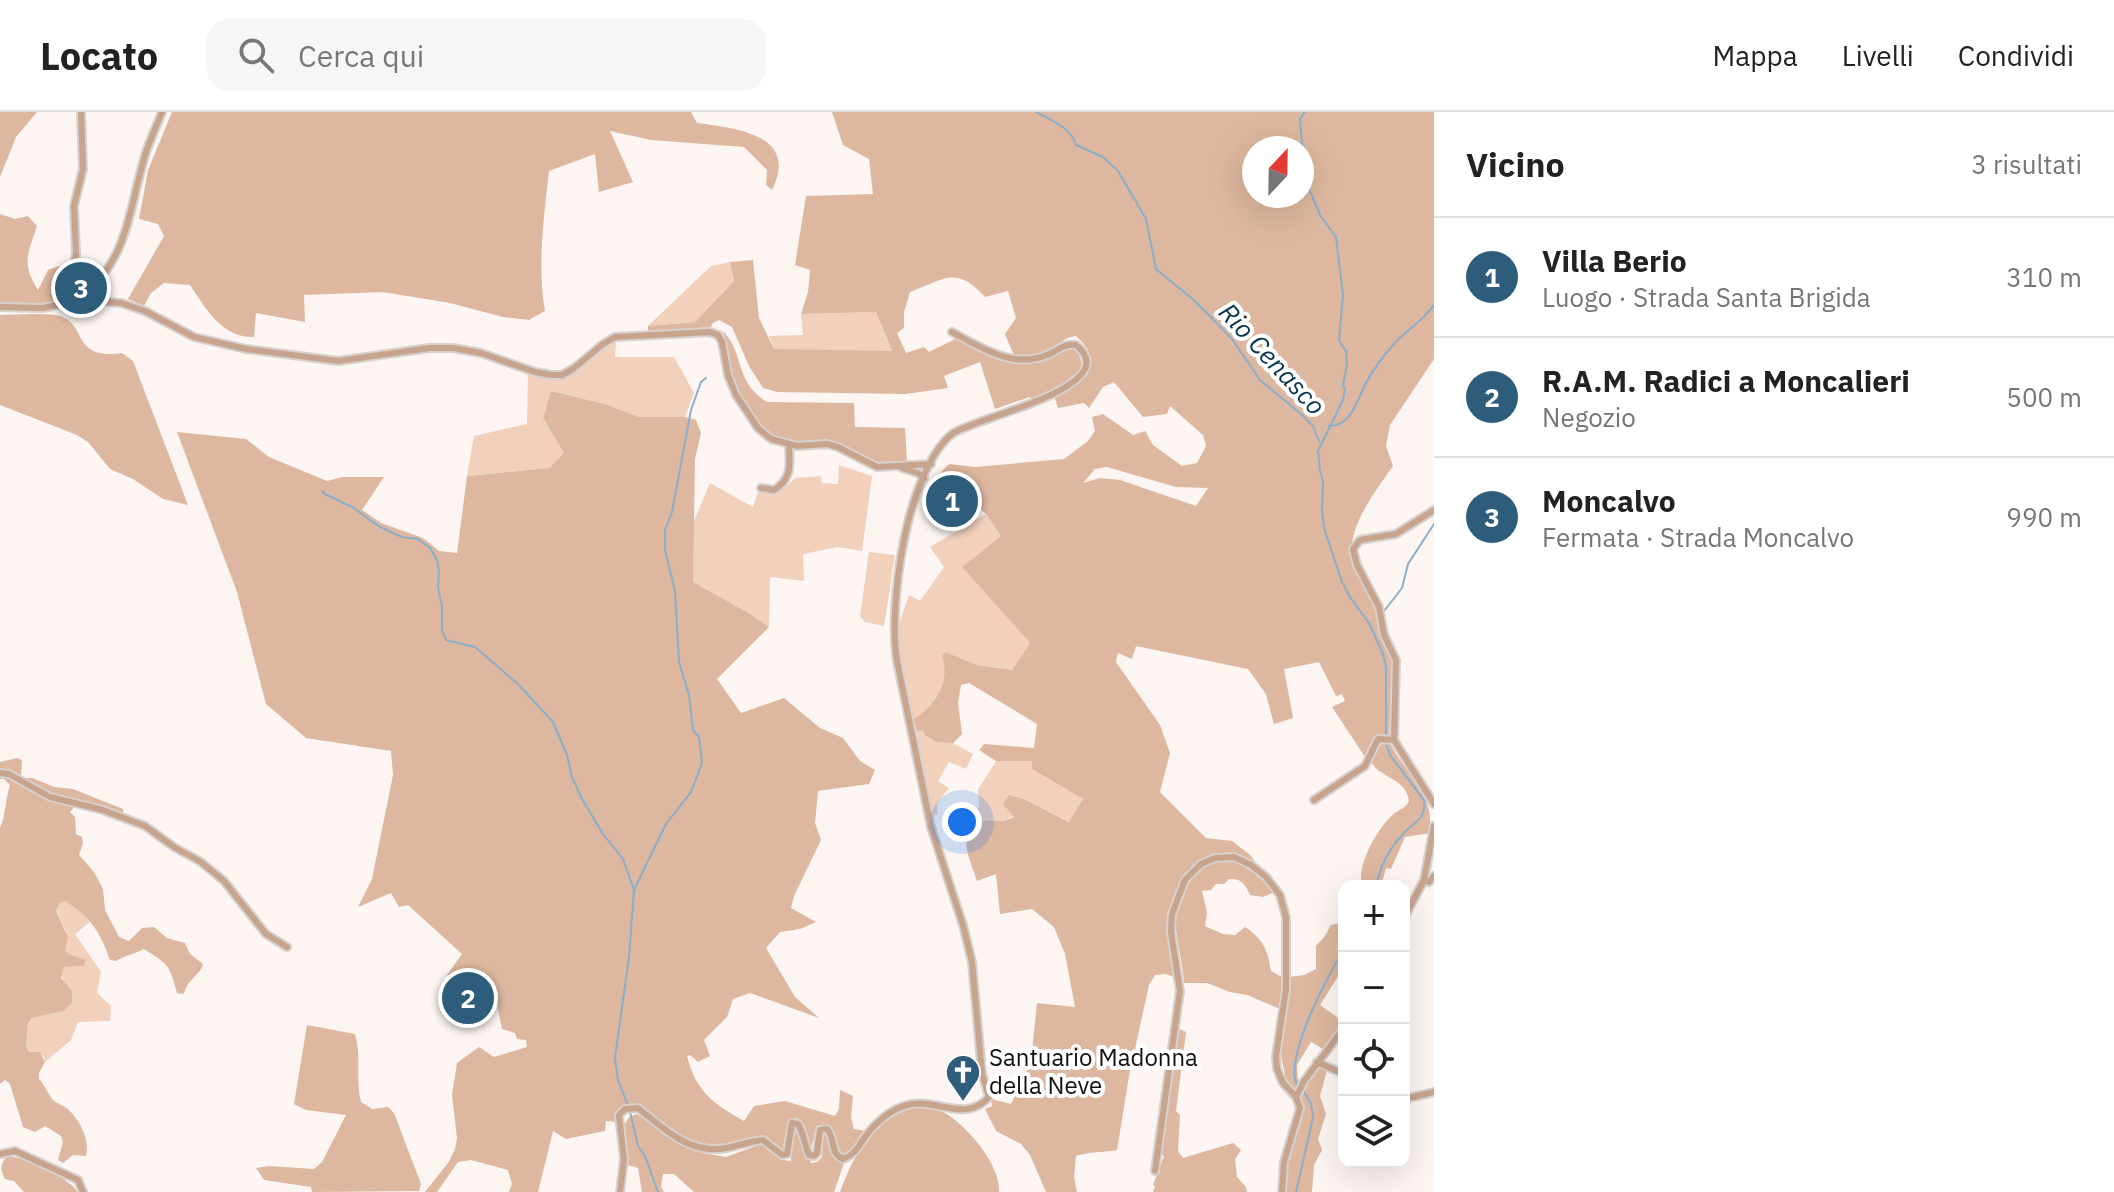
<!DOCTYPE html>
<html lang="it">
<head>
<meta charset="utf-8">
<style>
  :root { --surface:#fff; --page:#f6f6f6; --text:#222; --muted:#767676; --line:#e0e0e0; --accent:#2e5d7c }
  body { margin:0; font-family:"IBM Plex Sans",sans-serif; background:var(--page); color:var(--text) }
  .controls { position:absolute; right:24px; bottom:24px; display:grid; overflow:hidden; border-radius:16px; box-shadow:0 8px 32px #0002 }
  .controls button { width:72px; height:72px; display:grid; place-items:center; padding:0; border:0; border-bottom:2px solid var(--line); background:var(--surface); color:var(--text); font:40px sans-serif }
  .compass { position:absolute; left:1242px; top:24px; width:72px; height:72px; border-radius:50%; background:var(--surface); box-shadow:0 8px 32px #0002; rotate:22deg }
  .you { position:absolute; left:962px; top:710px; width:28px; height:28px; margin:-20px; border:6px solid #fff; border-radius:50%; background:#1a73e8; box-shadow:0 0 0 12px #1a73e833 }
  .badge { display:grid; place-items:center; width:52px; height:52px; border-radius:50%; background:var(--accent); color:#fff; font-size:26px; font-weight:700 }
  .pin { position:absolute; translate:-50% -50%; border:4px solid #fff; box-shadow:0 2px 8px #0006 }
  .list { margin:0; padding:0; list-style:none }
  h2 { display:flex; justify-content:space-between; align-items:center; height:104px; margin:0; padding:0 32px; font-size:34px }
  h2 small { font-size:26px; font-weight:400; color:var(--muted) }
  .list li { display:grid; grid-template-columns:52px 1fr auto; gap:24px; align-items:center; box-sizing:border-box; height:120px; padding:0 32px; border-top:2px solid var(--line) }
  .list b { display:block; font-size:30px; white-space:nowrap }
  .list p { margin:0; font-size:26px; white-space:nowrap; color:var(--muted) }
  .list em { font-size:26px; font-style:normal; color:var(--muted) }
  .icon { flex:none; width:44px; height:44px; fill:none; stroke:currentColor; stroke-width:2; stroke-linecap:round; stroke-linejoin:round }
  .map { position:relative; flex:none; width:1434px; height:1080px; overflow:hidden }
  header { display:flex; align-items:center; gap:48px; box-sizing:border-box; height:112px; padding:0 40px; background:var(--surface); border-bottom:2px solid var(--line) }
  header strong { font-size:38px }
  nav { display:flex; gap:44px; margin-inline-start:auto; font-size:28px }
  .search { width:560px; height:72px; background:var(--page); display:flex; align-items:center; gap:20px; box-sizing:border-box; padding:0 28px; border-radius:24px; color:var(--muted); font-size:30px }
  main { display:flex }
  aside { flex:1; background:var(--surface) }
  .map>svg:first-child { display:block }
  .green { fill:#f1d0bc }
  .forest { fill:#ddb79f; fill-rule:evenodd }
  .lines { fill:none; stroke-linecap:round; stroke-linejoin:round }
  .stream { stroke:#8bafca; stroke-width:2 }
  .street-casing { stroke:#d7d0cd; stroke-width:10 }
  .street { stroke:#c7a48e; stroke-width:6 }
  .labels { text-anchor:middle; stroke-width:8; stroke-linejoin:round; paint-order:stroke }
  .poi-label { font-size:24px; fill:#12100f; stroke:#fff; text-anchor:start }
  .water-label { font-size:26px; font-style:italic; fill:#04344f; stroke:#fff }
</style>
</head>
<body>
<header>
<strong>Locato</strong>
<div class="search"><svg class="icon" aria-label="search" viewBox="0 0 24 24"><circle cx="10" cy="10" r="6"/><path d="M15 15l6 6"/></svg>Cerca qui</div>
<nav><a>Mappa</a><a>Livelli</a><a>Condividi</a></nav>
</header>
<main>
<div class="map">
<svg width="1434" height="1080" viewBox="0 0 1434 1080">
  <rect width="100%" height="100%" fill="#fcf5f1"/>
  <path class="green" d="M730,150L734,169L695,210L648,214L711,154Z
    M876,200L892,240L774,237L769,224L803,223L801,202Z
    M616,228L615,245H674L694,281L685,305H639L605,292L551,279L543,306L564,341L549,356L467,364L474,324L527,312L528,260C579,276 577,249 616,228Z
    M839,353L872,364L862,439L837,435L803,442L804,469L770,465L769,515L747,500L693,470L692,414L710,371L753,395L759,378C775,383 784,378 795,366L821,364L822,371L838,372Z
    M986,402L1001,424L962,455L1030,531L1012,558L977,553L946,540C947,567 939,593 913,607L896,521L909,483L920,489L944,455L930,435Z
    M869,440L895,443L884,514L865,510L860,504Z
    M923,618L937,630L953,631L973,642L966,657L949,650L938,669L949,676L937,691L938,702L933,703L923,660L917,620Z
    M996,649H1033L1032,657L1083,687L1070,710L1026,688C1008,714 1003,709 973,709L979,693L978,678Z
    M65,789L81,798L90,810L75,822L101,860L97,881L111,894L110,909L78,910L71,928L45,950L44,944L29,940L26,935L28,911L32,906L64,899L72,879L64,871L60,860L64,855L84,854L86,848L69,842L65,838L66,820L56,797L59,792Z"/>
  <path class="forest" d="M0,0H37L16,25L0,65Z
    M172,0H691L697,11C734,16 800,22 772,78L766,73L767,58L744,35L651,28L610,19L633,70L599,80L595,42L549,59C544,104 537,154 545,199L529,208L503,205L450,191L383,180L304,183L305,210L256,201L254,225C222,226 206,197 190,173L164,171L151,181L144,194L128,187L164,124L158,112L139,107L148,58Z
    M832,0H1434V247L1390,313L1386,334L1393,354C1375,380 1351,409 1351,443L1379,499L1383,529L1393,551L1389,624L1377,626L1367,648L1332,595L1345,589L1342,582L1336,584L1319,550L1284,557L1293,606L1274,612L1266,582L1248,557L1136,534L1132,547L1118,541L1116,550L1160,613L1170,641L1160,680L1206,726L1232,729L1250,743L1256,751C1250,748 1241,742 1234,741C1198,737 1172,773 1169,804C1167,825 1171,846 1176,866L1166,862L1155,863L1149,873L1129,964L1117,1038C1102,1041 1090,1039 1076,1044L1074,1065L1077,1080H1046L1030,1043L1021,1032L996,1019L985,997L992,994L991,987L1011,992L1031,949L1037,891L1075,895L1065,842L1054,815L1032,797L1000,802L996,762L977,769C970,747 959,729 973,709H1003L1014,705L1003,692L1009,683L1026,688L1069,710L1083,687L1032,657V649H996L979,638L984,632L1034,636L1037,612L969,571L961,573L958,591L962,622L953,631L937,630L925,623L923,618L917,620L913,607C935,595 951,568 942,544L946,540L977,553L1012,558L1030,531L962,455L1001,424L986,402L941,360L949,352L975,355L1064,347L1088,329L1095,319L1092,305L1103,302L1133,323L1145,319L1153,333L1182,354L1197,351L1206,334L1203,323L1170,294L1167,302L1143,305L1114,270L1103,275L1089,296L1084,291L1058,296L1054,284C1082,270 1108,253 1076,224C1064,225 1058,234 1047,238C1037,243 1026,246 1015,246L1005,222L1016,206L1008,179L985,185C956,153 945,167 910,180L904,200V216L897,221L906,241L924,235L929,240L957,226C985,241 1013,256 1044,246C1055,242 1063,234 1074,234C1097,269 1061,275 1033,288L1030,285L995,297L980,250L944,264L948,276L906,282L777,280L763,276L749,254L732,215L719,208L713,211L711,215L648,220V214L695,210L734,169L730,150L753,148L759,206L774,237L892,239L876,200L801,202L808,180L810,158L795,153L806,84L873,82L869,47L843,33ZM1254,36H1302V84H1254ZM1107,355L1176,375L1208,376L1196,394L1120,368L1100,366L1083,371L1095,357Z
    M0,102L15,107L28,104L37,114C28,141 21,152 38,178L48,158L59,154L73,155C63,201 39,194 0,190Z
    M0,203C16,203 49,200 63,205C87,216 73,248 122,241L133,249L188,393L163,387L133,367L110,357L88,330L77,323L0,293Z
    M722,218C746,242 733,269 767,290L854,291L855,315L905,316L907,350C893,350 877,352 864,346C850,338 843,330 825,328C812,327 800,332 788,329C762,324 737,286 730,261C726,247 729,232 722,218Z
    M551,279L605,292L639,305H685L696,308L701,321L695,347L693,470L747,500L769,515L717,567L741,601L784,586L820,616L843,626L860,649L875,658L869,672L818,679L815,711L821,728L794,784L791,796L816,810L800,817L780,820L766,836L795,885L819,906L750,881L733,887L727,905L704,928L710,944L698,950L690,943L687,944C696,980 714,992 744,1009L754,994L785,989L835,1004L839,997L840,978L853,984L851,1006L854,1017L866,1019L848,1042H841L833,1019L826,1013L817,1014L810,1040L805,1015L797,1006L788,1010L782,1040L763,1025L724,1034H704L692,1032L644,999L626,1000L620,1010L606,1009L605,1019L566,1027L553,1019L538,1080H509L512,1072L508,1058L471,1048L458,1050L437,1080H425L448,1051L455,1037L457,1026L452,983L457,951L479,935L494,945L527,935L526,928L517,927L515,921L502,917L493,872L477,860L456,868L447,863L462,842L408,793L399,795L391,781L358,795L372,767L393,663L391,639L306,626L266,592L237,480L177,320L246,327L269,345L327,369L342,365H384L362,398L381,411L423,426L439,439L457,441L467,364L549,356L564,341L543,306Z
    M1379,629L1390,631C1407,666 1434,677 1430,721L1405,725L1391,757L1386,756L1381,774H1362C1356,754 1378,714 1395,701C1401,696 1405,697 1409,689C1406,665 1379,667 1370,648Z
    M17,646L22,648L21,666H32L54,675L73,677L123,697L124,703L118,706L74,695L70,700L75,705L76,722L82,725L83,731L79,743L94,760L103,777L105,798L119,825L129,829L142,816L154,815L167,826L185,831L190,842L203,852C200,864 188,866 184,882L177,881C170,853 168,852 144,837C135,842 123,844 116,849L110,848C100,820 91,805 65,789L59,792L56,798L68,826L65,838L69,842L86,848L84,854L64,855L61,866L72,879V891L64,899L32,906L28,911L26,935L29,940H40L45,950L39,961V967C45,973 47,981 53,988C57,992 64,993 69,998C80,1009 90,1028 86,1044L73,1043L63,1051L58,1048L63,1030L61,1024L45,1014L35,1020L23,1015L10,972L5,968L0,972V716C6,703 5,688 10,673L4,667H0V650Z
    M1222,747C1245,750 1260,762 1275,780L1263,785L1250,783C1245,772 1242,766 1229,767L1224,772H1216L1211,778L1202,779L1207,800L1205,814L1223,822L1235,823L1245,815C1263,827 1268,838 1271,859L1284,866L1280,897L1247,883L1230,880L1207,871H1184C1182,835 1165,805 1186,772C1195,758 1207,751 1222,747Z
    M1344,810V855L1320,893L1344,910L1323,937L1311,930L1297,953L1298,967L1306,971L1318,955L1327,958L1320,984L1326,1002L1318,1027L1322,1038L1314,1053L1312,1080H1285L1286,1050L1303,998L1299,986L1286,968L1280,938L1289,865L1304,863L1316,857V834L1325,824L1331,813Z
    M307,913L355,922C362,945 355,965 361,990L372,997L388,995L394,1001L421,1072L419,1079L312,1080L311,1075L264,1068L256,1056L269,1054L314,1057L322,1050L346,1003L306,998L294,992Z
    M1177,916L1186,920L1176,999L1180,1003L1178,1039L1183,1046L1233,1031L1241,1038L1235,1047L1237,1065L1246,1075L1247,1080H1153L1155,1074L1153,1073L1164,1044L1161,1042Z
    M920,994C929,995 937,997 945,1001C967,1014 1001,1053 999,1080H840C856,1038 873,1005 920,994Z
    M636,1002L650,1008L686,1035L703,1041L726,1045L761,1032C773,1038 777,1049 791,1049L792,1029L797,1016L811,1051L817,1050L822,1045L823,1022L826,1021C832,1032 829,1044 844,1051L834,1080H694L674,1062H663L661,1075L664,1080H642L638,1056L628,1053L625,1012L629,1005Z
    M7,1044C31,1047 62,1061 78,1080H24L14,1069L5,1067C0,1057 0,1053 7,1044Z"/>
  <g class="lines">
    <path class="stream" d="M1036,0C1051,8 1072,16 1076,33L1103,45L1118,59L1146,107L1156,157L1195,189L1232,227L1260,268L1301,302L1313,314L1319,329
      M1305,0L1300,7L1305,67L1320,103L1336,125L1343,183L1339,229L1346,239L1347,253L1343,273L1345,277L1343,288L1318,339L1320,359L1323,369L1322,398L1324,416L1342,470L1350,485L1369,511L1383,542L1386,555V623
      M1329,314C1352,315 1358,285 1367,269C1374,257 1384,243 1393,233C1406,218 1423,209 1434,193
      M322,379L325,382L352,395L380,415L402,425L418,427L430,436L437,448L439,460L438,476L442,494V518L446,528L475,535L519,573L553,610L567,643L572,665L582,687L603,722L623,747L634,778
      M1385,498L1402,476L1408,452L1434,412
      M648,749L666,712L691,680L702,651L699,625L693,618L689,583L679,550L675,479L665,438V418L672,400L691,298L701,270L706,266
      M1376,774C1380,756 1389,737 1402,723C1413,710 1427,708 1424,688L1390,643L1386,631
      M1297,973C1284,948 1327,862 1344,839
      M628,994L618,968L615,946L629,845L634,778L647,751
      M630,1000L638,1034L645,1044L658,1080
      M1296,1080L1313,1006L1311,991L1304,980"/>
    <g class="street-casing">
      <path id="street" d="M80,188C129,144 127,106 144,47C148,31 156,16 162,0
        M68,191L76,142L74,94L83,57L81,0
        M0,195L43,196L80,188L121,191L145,199L194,225L246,237L338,249L429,236H453L481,241L535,260L552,263H562L573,257L603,232L615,225L710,220L718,223L722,230L728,263L736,283L758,316L771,327L797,334L827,332L838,335L877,355L931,352
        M902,356L918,361L924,366
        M761,376L774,378C792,367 790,353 789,333
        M1434,398L1396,422L1360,428L1353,437L1357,453L1379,495L1384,523L1396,548L1394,628L1434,692
        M0,661L9,662L50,685L103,698L145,714L174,735L201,750L224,769L266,822L287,835
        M1314,688L1365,654L1378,627L1394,628
        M1424,768L1429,770L1434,764
        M1404,806L1424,768L1434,714
        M1317,950L1344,962
        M1296,985L1304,969L1344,916
        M1404,987L1434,980
        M0,1042L15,1039L78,1068L83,1080
        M1155,1059L1180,879L1171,820L1172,802L1185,768L1201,752L1215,746L1234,745L1251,753L1266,765L1280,783L1286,805V877L1276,944L1277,957L1283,971L1296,985L1300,996L1284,1050L1282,1080
        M620,1080L624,1047L619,1003L625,997L638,996C664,1017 690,1043 726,1036C738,1034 750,1029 763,1028L782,1043L787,1042L792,1011L798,1012C804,1021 804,1032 809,1043L814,1044L817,1041L820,1018L827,1017C836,1026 829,1041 843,1047C857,1042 859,1032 868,1021C878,1009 892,997 907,993C936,985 965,1012 989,985L982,961L972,850L963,813L931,715L897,549C888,493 906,360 952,322C972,306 1128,275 1076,233C1063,231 1058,239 1047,243C1013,257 982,236 952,220"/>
    </g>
    <use href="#street" class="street"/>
  </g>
  <defs>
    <g id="church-pin" transform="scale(1.8)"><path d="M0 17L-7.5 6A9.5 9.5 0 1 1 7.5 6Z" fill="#2e5d7c" stroke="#fff"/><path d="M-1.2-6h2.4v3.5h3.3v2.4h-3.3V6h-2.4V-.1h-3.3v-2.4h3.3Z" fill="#fff"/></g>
  </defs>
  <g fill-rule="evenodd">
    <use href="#church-pin" x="963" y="960"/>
  </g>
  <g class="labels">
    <g class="poi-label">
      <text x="989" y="954">Santuario Madonna<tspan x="989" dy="28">della Neve</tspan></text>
    </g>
    <g class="water-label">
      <text transform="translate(1272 247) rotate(47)" y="9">Rio Cenasco</text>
    </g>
  </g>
</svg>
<div class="controls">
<button>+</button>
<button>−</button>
<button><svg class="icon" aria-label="locate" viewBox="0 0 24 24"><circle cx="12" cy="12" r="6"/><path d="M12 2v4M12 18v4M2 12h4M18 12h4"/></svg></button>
<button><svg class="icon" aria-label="layers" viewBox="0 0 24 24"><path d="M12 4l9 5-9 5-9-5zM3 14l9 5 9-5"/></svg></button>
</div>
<svg class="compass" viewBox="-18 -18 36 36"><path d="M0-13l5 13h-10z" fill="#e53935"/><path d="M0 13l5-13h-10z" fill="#767676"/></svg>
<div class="you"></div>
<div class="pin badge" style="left:952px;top:389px">1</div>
<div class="pin badge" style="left:468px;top:886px">2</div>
<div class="pin badge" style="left:81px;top:176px">3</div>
</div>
<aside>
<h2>Vicino<small>3 risultati</small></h2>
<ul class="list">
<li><span class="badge">1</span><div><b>Villa Berio</b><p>Luogo · Strada Santa Brigida</p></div><em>310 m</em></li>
<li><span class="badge">2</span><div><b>R.A.M. Radici a Moncalieri</b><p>Negozio</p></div><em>500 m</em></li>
<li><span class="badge">3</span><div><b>Moncalvo</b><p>Fermata · Strada Moncalvo</p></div><em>990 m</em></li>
</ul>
</aside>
</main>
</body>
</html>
